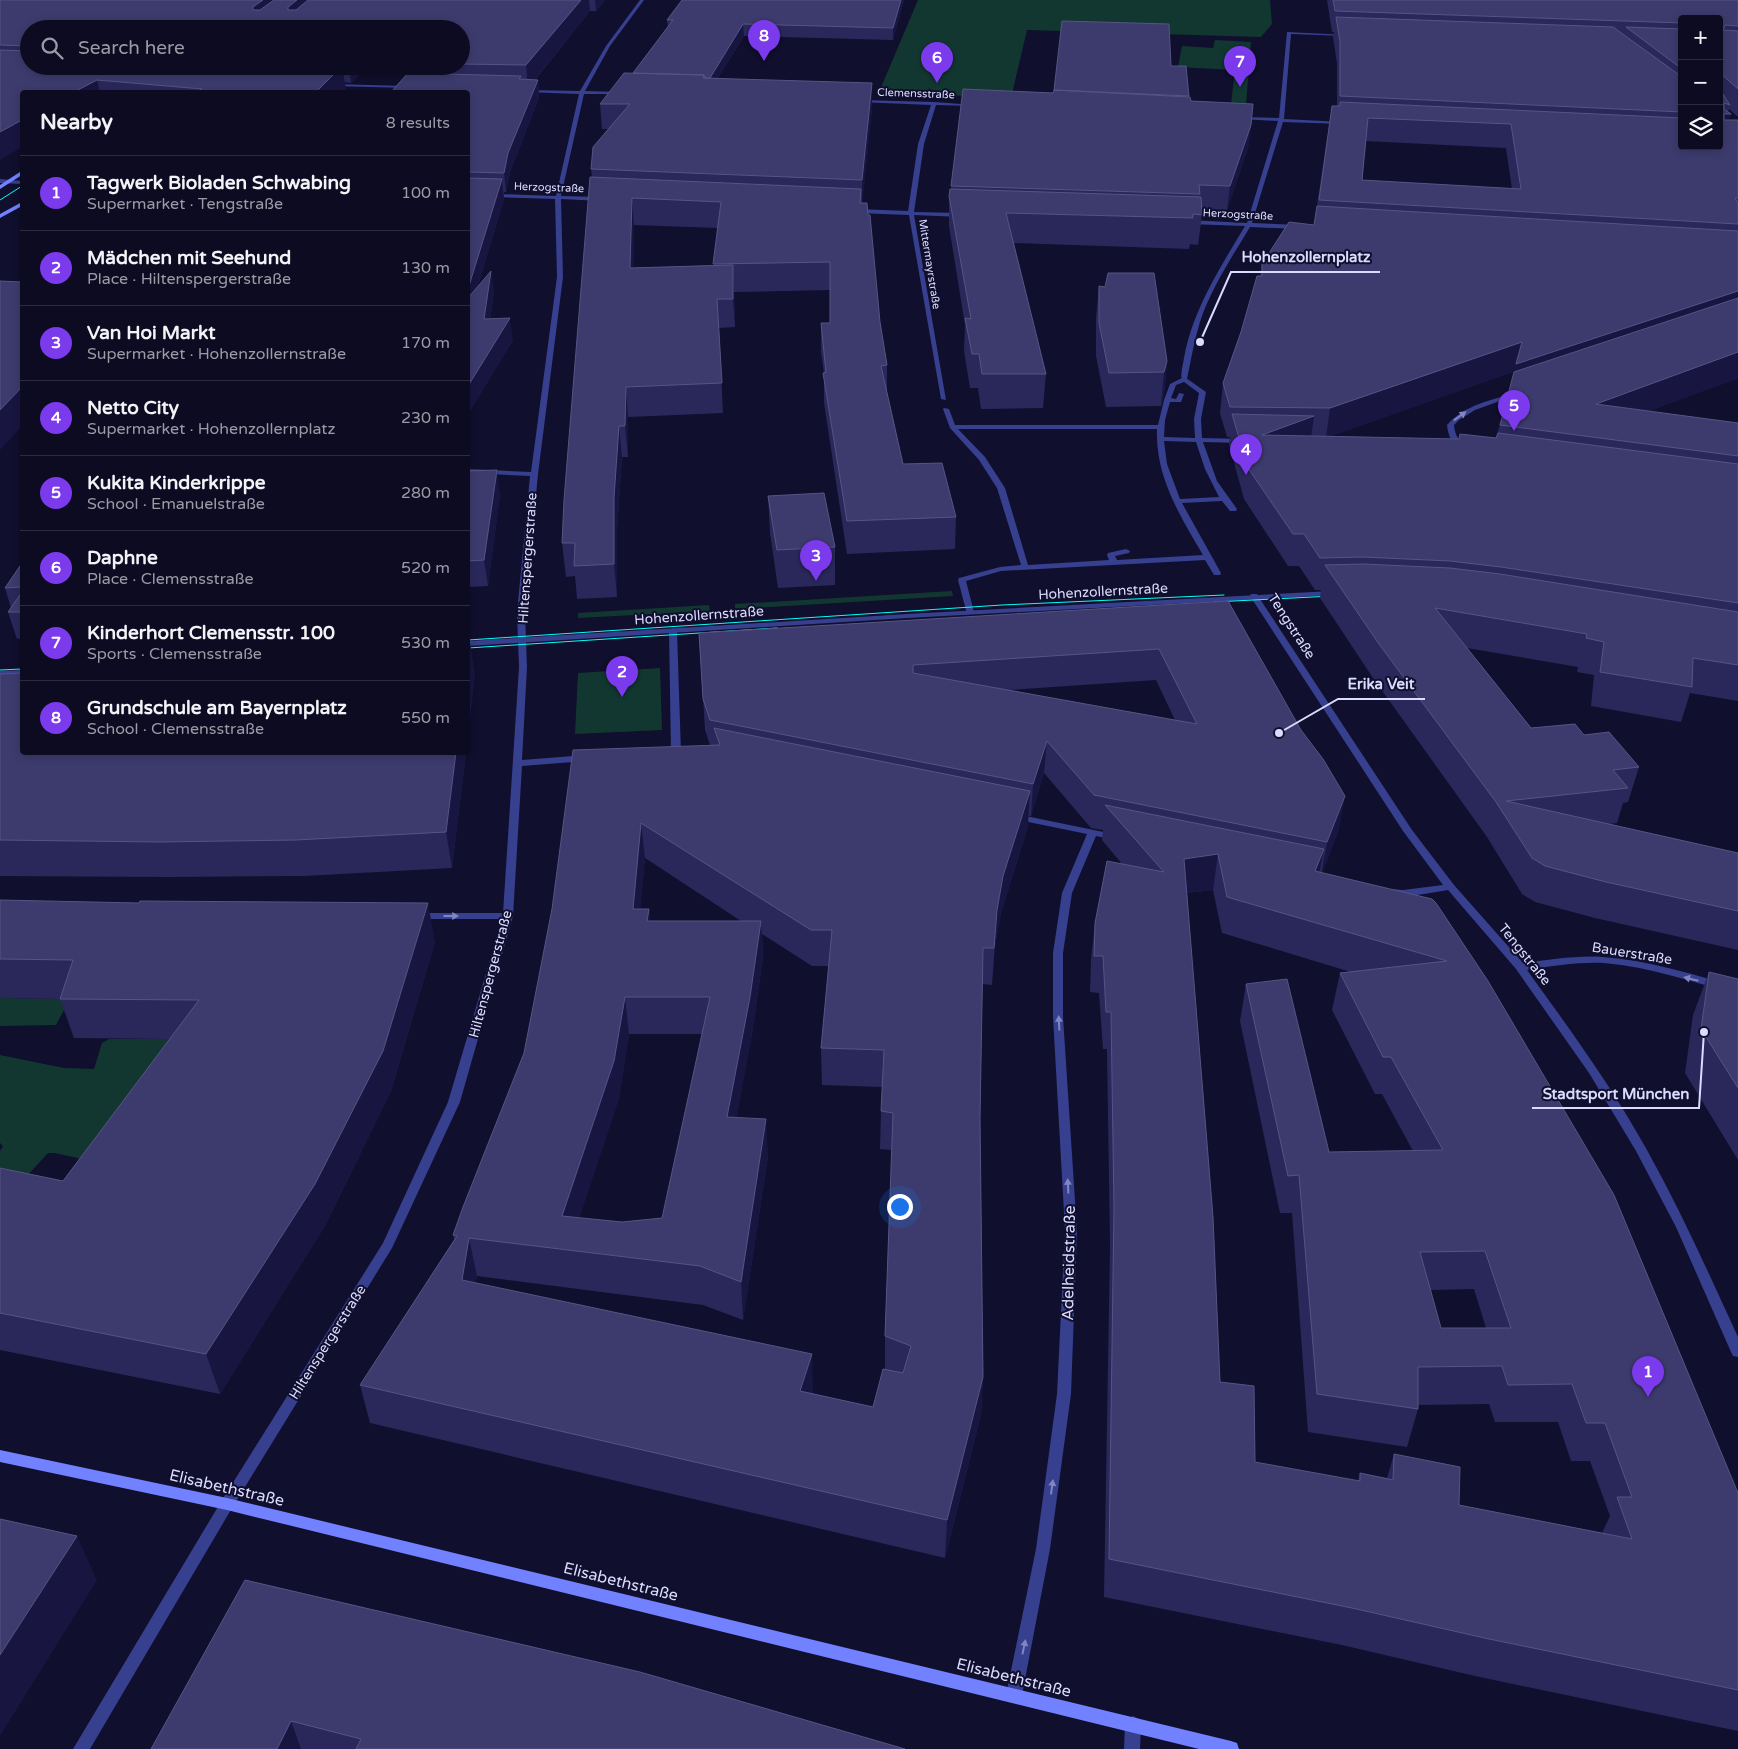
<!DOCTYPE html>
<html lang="en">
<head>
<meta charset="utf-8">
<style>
  :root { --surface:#0c0b22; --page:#15142a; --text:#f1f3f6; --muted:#9a9ba5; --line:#2c2b40; --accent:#7c3aed }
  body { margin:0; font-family:"Varela Round",sans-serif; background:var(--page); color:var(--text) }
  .controls { position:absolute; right:15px; top:15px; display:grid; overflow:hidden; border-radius:5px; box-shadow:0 2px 8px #0003 }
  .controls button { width:45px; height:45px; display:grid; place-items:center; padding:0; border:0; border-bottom:1px solid var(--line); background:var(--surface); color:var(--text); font:25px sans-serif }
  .you { position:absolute; left:899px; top:1206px; width:18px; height:18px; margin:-12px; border:4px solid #fff; border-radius:50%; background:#1a73e8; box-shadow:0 0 0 8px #1a73e833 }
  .badge { display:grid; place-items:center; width:32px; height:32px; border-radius:50%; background:var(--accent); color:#fff; font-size:16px; font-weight:700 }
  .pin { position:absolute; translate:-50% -41px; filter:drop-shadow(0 1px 2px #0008) }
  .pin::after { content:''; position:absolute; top:26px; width:18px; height:15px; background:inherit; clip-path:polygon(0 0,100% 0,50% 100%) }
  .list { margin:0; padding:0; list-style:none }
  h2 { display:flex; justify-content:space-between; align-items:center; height:65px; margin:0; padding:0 20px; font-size:21px }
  h2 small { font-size:16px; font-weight:400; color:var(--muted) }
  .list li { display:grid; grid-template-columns:32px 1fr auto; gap:15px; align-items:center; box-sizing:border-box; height:75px; padding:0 20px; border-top:1px solid var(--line) }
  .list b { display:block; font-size:19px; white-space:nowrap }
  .list p { margin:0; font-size:16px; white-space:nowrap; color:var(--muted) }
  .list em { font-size:16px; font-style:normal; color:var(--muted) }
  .icon { flex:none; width:28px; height:28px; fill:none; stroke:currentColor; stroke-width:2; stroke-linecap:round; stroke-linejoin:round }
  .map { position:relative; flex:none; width:1738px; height:1749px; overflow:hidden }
  .search { position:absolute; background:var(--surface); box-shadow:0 2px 8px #0003; left:20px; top:20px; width:450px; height:55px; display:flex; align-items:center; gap:12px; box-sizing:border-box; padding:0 18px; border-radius:28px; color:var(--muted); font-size:19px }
  .panel { position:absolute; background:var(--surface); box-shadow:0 2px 8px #0003; left:20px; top:90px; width:450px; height:665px; border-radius:5px }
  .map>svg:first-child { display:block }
  .green { fill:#123731; fill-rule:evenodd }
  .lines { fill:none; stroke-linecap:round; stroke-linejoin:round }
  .pedestrian { fill:#373f8f; fill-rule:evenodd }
  .minor { fill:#373f8f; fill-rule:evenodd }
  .tertiary { fill:#373f8f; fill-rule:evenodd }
  .secondary { fill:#7281ff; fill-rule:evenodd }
  .tram { stroke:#07fff6; stroke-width:1 }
  .wall { fill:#2a285b; fill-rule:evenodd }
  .shaded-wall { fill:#181641 }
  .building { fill:#3d3b6d; stroke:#565484; fill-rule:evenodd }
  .oneway { fill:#8185c1 }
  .labels { text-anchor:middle; stroke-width:4; stroke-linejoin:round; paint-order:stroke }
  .far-street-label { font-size:11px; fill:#dbdbff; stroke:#100f2d }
  .street-label { font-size:14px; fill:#dbdbff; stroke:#100f2d }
  .near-street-label { font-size:16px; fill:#dbdbff; stroke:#100f2d }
  .leader { fill:none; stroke:#dbdbff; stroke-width:2 }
  .callout-dot { fill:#dbdbff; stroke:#100f2d; stroke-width:2 }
  .callout-label { font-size:15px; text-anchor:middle; font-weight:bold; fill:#dbdbff; stroke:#100f2d; stroke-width:4; stroke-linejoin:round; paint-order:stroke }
</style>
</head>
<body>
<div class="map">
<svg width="1738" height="1749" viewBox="0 0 1738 1749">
  <rect width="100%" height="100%" fill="#100f2d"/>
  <path class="green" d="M918,0H1270L1272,24L1261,37L1027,30L1011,98L879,92Z
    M1215,40L1251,42L1246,105L1231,104L1235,70L1178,67L1182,46L1213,48Z
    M952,591L953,596L735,609V604Z
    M709,605L710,611L578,618V613Z
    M660,668L662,730L575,734L578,673Z
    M0,998L70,999L56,1025L0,1026Z
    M109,1039H211L94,1201L0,1205V1151L3,1146L0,1143V1055L64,1068L94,1069L102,1043ZM48,1153H55L82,1159L61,1190L27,1176Z"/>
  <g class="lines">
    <path class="pedestrian" d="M1182,378H1186L1206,392L1201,419L1202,438L1242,439L1246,441L1242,443L1203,442L1217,481L1237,509L1236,511H1230L1222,501L1182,503L1221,573L1220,575H1214L1205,560L1001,571L966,581L974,612L973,614H967L958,580L959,578L1000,567L1021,565L997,488L979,460L950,428L943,409L944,408L949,409L955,425H1158L1164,400L1170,384ZM1184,382L1199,393L1194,419L1195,438L1164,437L1165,420L1170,402H1181L1184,394L1179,393L1176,399L1171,398L1176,385ZM958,429H1157C1155,476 1180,516 1203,555L1117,560L1115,556L1129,553L1130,551L1126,549L1108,553L1107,555L1109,560L1028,565L1005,488L985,457ZM1164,441L1196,442L1205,469L1219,497L1180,499L1167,464Z"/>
    <path class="minor" d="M640,0H644L610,46L585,91L621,92L623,93L621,94H584L561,196L601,197L604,199L601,201L561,199L563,277L538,474L525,613L527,667L522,760L586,755L591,758L586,761L522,766L513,916L460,1102L392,1248L232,1508L90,1749H73L222,1500L383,1243L448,1102L502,919H418L413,916L418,913H503L519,667L517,613L530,476L468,473V469L531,472L557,277L555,199L468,196V193L556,196L579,94L525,92L523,91L525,90L580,91L606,46Z
      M1287,32L1348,35L1346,36L1291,34L1284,119L1343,122L1345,123L1343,124L1283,122L1252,223L1298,225L1301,227L1298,229L1250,227C1232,257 1211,288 1200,322C1194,341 1191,360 1187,379L1182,380C1180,374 1183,365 1184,358C1193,309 1220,268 1245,226L1188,224L1185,222L1188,220L1247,223L1278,121L1240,119L1238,118L1240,117L1279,118Z
      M333,84L408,86L410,87L408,88L331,86Z
      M860,100L934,102L975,105L973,106L936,105L924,144L914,212L961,213L964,215L961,217L914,215L946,400L941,399L909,215L856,213L853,211L856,209L908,211L918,144L931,105L858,102Z
      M0,179L22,181V184L0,183Z
      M1517,392L1522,393L1475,410L1459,420L1454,425C1455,436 1459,441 1467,448L1460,450C1452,443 1448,436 1447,425C1464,405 1492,400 1517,392Z
      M1251,594H1257L1258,596L1412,830L1454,885L1523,963C1549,960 1576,955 1603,957C1649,960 1694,975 1738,987V995C1694,982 1650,967 1604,963C1578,962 1553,966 1527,970C1569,1028 1612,1087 1647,1150C1681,1211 1709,1274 1738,1337V1357L1733,1356L1731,1352L1676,1227L1636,1151L1589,1073L1516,969L1448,890C1433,892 1396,901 1386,892L1391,889L1403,890L1443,885L1403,831L1250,596Z
      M673,628L677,631L681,753L676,756L671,753L669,631Z
      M1016,814L1118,835L1120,837L1115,840L1096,836L1072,893L1063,953V1017L1077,1231L1071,1394L1050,1549L1022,1695L1019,1700L1014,1702L1009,1700L1006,1695L1036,1549L1057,1394L1065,1231L1053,1017V953L1062,893L1087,834L1013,819L1011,817Z
      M1133,1716L1139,1719L1141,1724L1140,1749H1124L1125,1724L1127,1719Z"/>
    <path class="tertiary" d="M1332,591H1335V595L907,618L468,646V641L907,614Z
      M22,670V675L0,677V671Z"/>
    <path class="secondary" d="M20,172H22V175L0,189V185Z
      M22,202V206L0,218V214Z
      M0,1450L227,1498L1231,1741L1237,1743L1239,1749H1199L227,1510L0,1462Z"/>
    <path class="tram" d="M0,200L22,186
      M1214,602L1333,596
      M468,640L1002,605L1224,595
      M468,648L777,628
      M0,670L22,669"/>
  </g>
  <path class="wall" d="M0,0H605L596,11H590L535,80H538L539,98L510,172L506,192H504V199L478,286L494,292L490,319L513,340L468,414V92L414,73L413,66H461V29H29V66H367L351,83L345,82L346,89L342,92H22L0,160Z
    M904,0L893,40L744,36L718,78L872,108L862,203L880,322L887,365V392L903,464L956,517L955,549L847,554L824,403V373L821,352V323H830V290L734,292L735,327L719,328L723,413L628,417V457H622L617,530V597L577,599L575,576L566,577L562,543L592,177L591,169L608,129H602L600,104L633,73L668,27L667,20ZM634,225L718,228L714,265L633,268Z
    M1327,0H1738V117L1729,109L1728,112L1731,114L1729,120H1738V378L1649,411L1738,423V701L1690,693L1681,722L1591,706L1594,675L1577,672L1578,667L1467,648L1531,728L1584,735L1639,767L1628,802L1623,803L1617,823L1609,824L1738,853V950L1595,918L1535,902L1522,894L1487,837L1373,678L1320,598L1321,590H1315L1299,566H1288L1244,499L1229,444L1230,437H1227L1220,413L1223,383L1260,276L1262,264L1314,225L1332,106H1337V64L1333,37L1334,32H1332ZM1682,19H1719V146H1682ZM1366,141L1506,148L1512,189L1362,180ZM1515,371L1496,438L1459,439L1331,436Z
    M1171,66L1191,101L1251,125L1248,148L1227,210L1201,209L1202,215L1198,245L1190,244L1189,249L1014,243L1046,374L1043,408L981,409L978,388H970L964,351L965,325L949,226V196L951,189L963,89L1053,93Z
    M1099,286L1105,287L1167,361L1164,395L1161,406L1106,407L1096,356V318Z
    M468,471L500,494L488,586L468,587Z
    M768,496L835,547V585L778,588L770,533Z
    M22,563V638L17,639L8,612L11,608L5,588Z
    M1228,601L1339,829L1322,873L1432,899L1738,1493V1731L1475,1676L1342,1645L1104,1597L1110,1246L1107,1049H1103L1099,993L1090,992L1091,959L1095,923L1122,864L1102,840L1103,830L1091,828L1044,773L1031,816H1028V826L1001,913L995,946L992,985L982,984L980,1118L983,1377L981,1415L945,1558L370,1423L360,1385L454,1240L453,1235L524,1053L552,909L710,745L705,730L699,633ZM1156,680L1175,720L1009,690ZM645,858L741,921H650L649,909H640ZM1213,890L1222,933L1351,972L1340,973L1332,1010L1375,1094H1382L1413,1151L1329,1152L1246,984L1240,1021L1280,1213H1292L1308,1432L1407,1447L1418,1409V1405L1489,1404L1495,1422H1558L1571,1461H1590L1610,1516L1602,1533L1459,1505L1394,1454L1387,1478L1360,1473L1358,1481L1255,1462L1220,1382L1187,893ZM762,934L812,966H829L821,1048L822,1085L882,1087L881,1111L880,1149L892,1150L885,1336V1369L873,1407L813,1394V1392L475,1283L477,1276L703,1305L743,1320L768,1156L736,1117L752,1034L763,957ZM629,1034H702L662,1218L622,1222L579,1218L619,1098ZM1474,1289L1486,1328H1441L1431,1290Z
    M0,674L466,752L452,868L304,876L169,877L0,876Z
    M0,900L435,942L391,1091L326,1224L220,1394L0,1350V1168L63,1181L169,1039L74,1038L60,999L0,998Z
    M1709,972L1738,979V1160L1685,1073L1693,1015Z
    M245,1580L905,1749H151Z"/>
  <path class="shaded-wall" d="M263,0H294L257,29L253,10V7Z
    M297,0H327L292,29L288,10V7Z
    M581,0H589L590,11L528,88L526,65Z
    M595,0H605L596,11Z
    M901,0H904L893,40V28Z
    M387,22L388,29H380Z
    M743,24L744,36L709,93V80Z
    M155,66H179L156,85L152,68Z
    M202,66H216L204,90L199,68Z
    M342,66L346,89L342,92H316Z
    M349,66H367L351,83Z
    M97,80L100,92H74Z
    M538,80L539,98L510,172L506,192L504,173L508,153Z
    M872,83V108L862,207V180Z
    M1724,114H1731L1724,137Z
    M22,120V147L0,160V132Z
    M1251,125L1248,148L1227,210L1230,186Z
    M502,179L504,199L468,321V289Z
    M632,198L634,225L633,296L630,268Z
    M733,265L734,293L735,327L733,299Z
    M491,271L494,292L487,341L484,319Z
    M1738,291V316L1510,393L1515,371L1326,438L1330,408L1522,342Z
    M510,318L513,340L468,414V386Z
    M1738,352V378L1588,434L1596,404Z
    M1167,361L1164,395L1161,406L1164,372Z
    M22,387V426L0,450V410Z
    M626,387L628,417V457L625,426Z
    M1314,416L1310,446L1262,435Z
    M619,426L622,457L617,530V597L614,564V497Z
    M497,470L500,494L488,586L484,560Z
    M470,642L475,675L468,739V663Z
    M1047,741L1044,773L1031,816L1033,784Z
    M456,752H466L452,868L446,832Z
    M1030,791L1028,826L1001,913L995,946L992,985L997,910L1003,876Z
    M1345,796L1339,829L1321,875L1327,842Z
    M641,823L645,858L637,945L633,909Z
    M1324,849L1317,884L1315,871Z
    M1218,854L1213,890L1180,894L1184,859Z
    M428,903L435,942L391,1091L326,1224L220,1394L206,1354Z
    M649,909L652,945L647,921Z
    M761,921L763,957L752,1034L730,1155L727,1117Z
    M625,997L629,1034L619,1098L569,1250L562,1216Z
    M766,1119L768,1156L743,1320L741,1282Z
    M469,1238L477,1276L469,1318L462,1280Z
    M812,1354L813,1392L802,1430L800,1391Z
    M983,1377L981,1415L945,1558L947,1520Z
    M77,1536L97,1580L0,1736V1655Z
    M291,1721L301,1749H277Z"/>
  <path class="building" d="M0,0H263L253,7V10H260L274,0H297L288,7V10H296L308,0H581L526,65L461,64V29H394L387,22L380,29H29V46L0,45Z
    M682,0H901L893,28L743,24L710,78H705L704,75L633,73L673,20H667Z
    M1333,0H1738V26L1725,25L1723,30L1738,31V89L1719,72V19H1682V23L1335,11Z
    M1336,17L1613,27L1682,77V112L1340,96V42Z
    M1062,21L1169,24L1171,66H1186L1189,96L1054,90Z
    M1626,27L1682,29V69Z
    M0,50L29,51V66H155L152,68L153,71H158L167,66H202L199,68L200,71H205L213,66H342L316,92H195L202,89L97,80L74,92H22V120L0,132Z
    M408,73L521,76L519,79L538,80L508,153L504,173L468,172V92H391Z
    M624,73L704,75L703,78L872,83L862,180L591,169L593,147L630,104H600Z
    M1719,88L1730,105L1724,103V109L1731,114H1724V120H1738V198H1735L1738,203V224L1319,200L1332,106H1340V102L1682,118V146H1719ZM1368,118L1511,124L1521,189L1362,180Z
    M963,89L1053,93L1054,90L1190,97L1191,101L1253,104L1251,125L1230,186L1199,185L1200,194L951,186Z
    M590,177L861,189L860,203H867L868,215H870L880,322L887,365L881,366L903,464L942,463L956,517L847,521L823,373L826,372L821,323H830V262L713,264L721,202L632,198L630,268L733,265V299H717L722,383L626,387L625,426H619L614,497V564L574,566L575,543H562L564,500Z
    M468,178L502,179L468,289Z
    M950,189L1201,197L1202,215L1193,214V218L1006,213L1046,374H982L979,354H972L965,318L971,319L949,196Z
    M1317,206L1738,231V291L1516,364L1522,342L1330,408L1230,407L1223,383L1241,332L1257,276H1262V264L1289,222L1314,225Z
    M491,271L484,319L510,318L468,386V298Z
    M1108,273H1154L1167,361L1164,372L1109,373L1099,323V286L1105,287Z
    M0,281L22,282V387L0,410Z
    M1738,298V352L1596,404L1738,423V456L1500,425L1514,372Z
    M1232,414L1314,416L1262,435L1459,439L1460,434L1496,438L1498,433L1738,464V603L1501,567L1450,561L1363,557L1320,558L1304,534H1293L1248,468Z
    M497,470L484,560L468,561V471Z
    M824,493L835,547L777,550L768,496Z
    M22,563V587L5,588Z
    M1363,564L1450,568L1500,574L1738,612V665L1693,658L1692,687L1600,672L1604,642L1586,638L1587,634L1435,608L1531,728L1575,724L1584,735L1609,732L1639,767L1613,770L1628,788L1506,801L1738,853V911L1606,882L1545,866L1532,858L1496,802L1379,644L1325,565Z
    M22,592V612H8Z
    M1228,601L1301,730L1323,759L1345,796L1327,842L1094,795L1047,741L1033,784L710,720L703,699L699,633ZM1159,649L1197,724L913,673V665Z
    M468,642H470L468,663Z
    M22,673V752H456L446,832L296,840L159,842L0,840V674Z
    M714,728L1030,791L1003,876L997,910L994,948H983L980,1118L983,1377L947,1520L360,1385L457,1236L453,1235L463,1207L524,1053L552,909L573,750L720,745ZM641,823L811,930H832L821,1048L884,1050L881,1111L893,1113L885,1336L911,1346L903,1373L883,1369L873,1407L800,1391L812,1354L462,1280L469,1238L700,1266L741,1282L766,1119L727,1117L750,997L761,921H647L649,909H633ZM625,997H710L662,1218L622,1222L562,1216L614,1061Z
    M1105,805L1324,849L1315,871L1432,899L1436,903L1488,981L1614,1195L1738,1493V1690L1489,1639L1352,1608L1109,1559L1114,1208L1111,1012H1106L1103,956H1094L1095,923L1107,861L1164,872ZM1218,854L1227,897L1447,961L1340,973L1383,1057H1391L1443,1150L1329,1152L1287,979L1246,984L1288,1176L1299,1175L1317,1394L1418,1409V1367L1502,1366L1508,1385L1572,1384L1586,1423H1605L1632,1497H1617L1632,1539L1459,1505L1460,1467L1394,1454L1393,1480L1360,1473V1481L1255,1462L1254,1386L1220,1382L1213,1217L1184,859ZM1485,1251L1511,1328H1441L1420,1252Z
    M0,900L139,903L140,901L428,903L383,1051L315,1184L206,1354L0,1313V1168L63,1181L199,1000L60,999L73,960L0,959Z
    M1709,972L1738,979V1088L1701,1029Z
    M0,1519L77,1536L0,1655Z
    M245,1580L640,1672L905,1749H356L361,1739L291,1721L277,1749H151Z"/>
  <defs><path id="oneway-solid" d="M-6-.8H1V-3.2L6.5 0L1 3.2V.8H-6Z" transform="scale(1.25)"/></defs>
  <g class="oneway">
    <use href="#oneway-solid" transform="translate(1460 416) rotate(-36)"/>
    <use href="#oneway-solid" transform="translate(451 916)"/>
    <use href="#oneway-solid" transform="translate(1691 979) rotate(-166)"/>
    <use href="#oneway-solid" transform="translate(1059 1023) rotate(-93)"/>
    <use href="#oneway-solid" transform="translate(1068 1186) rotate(-93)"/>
    <use href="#oneway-solid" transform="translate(1052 1487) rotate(-82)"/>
    <use href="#oneway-solid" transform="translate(1024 1647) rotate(-78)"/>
  </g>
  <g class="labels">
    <g class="far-street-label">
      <text transform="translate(916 93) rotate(2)" y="4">Clemensstraße</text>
      <text transform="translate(549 187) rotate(2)" y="4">Herzogstraße</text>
      <text transform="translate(1238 214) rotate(3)" y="4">Herzogstraße</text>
      <text transform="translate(930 264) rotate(81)" y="4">Mittermayrstraße</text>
    </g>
    <g class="street-label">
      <text transform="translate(527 558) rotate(-86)" y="5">Hiltenspergerstraße</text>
      <text transform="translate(1103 591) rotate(-3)" y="5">Hohenzollernstraße</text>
      <text transform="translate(699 615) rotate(-4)" y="5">Hohenzollernstraße</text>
      <text transform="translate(1292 626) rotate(57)" y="5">Tengstraße</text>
      <text transform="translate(1632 953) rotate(9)" y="5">Bauerstraße</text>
      <text transform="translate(1525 954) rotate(51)" y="5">Tengstraße</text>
      <text transform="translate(490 974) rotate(-75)" y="5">Hiltenspergerstraße</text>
      <text transform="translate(327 1342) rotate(-58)" y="5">Hiltenspergerstraße</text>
    </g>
    <g class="near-street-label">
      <text transform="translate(1068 1263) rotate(-89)" y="6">Adelheidstraße</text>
      <text transform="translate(227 1487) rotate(13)" y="6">Elisabethstraße</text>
      <text transform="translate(621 1581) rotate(14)" y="6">Elisabethstraße</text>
      <text transform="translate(1014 1677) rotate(14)" y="6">Elisabethstraße</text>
    </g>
  </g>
  <path class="leader" d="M1200 342L1231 272H1380M1279 733L1338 699H1425M1704 1032L1699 1108H1532"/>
  <g class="callout-dot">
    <circle cx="1200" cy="342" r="5"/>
    <circle cx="1279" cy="733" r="5"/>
    <circle cx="1704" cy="1032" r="5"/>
  </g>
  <g class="callout-label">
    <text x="1306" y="262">Hohenzollernplatz</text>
    <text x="1381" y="689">Erika Veit</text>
    <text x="1616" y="1099">Stadtsport München</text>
  </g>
</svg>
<div class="controls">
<button>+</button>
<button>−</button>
<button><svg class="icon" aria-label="layers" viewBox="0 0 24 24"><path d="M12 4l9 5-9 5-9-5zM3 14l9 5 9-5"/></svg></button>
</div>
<div class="you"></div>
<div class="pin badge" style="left:1648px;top:1397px">1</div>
<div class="pin badge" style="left:622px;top:697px">2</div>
<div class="pin badge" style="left:816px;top:581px">3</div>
<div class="pin badge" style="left:1246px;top:475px">4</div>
<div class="pin badge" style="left:1514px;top:431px">5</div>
<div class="pin badge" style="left:937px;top:83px">6</div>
<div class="pin badge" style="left:1240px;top:87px">7</div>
<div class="pin badge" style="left:764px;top:61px">8</div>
<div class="search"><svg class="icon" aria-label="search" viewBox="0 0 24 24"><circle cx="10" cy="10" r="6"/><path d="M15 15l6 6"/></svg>Search here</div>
<section class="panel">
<h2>Nearby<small>8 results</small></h2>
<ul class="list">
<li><span class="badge">1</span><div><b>Tagwerk Bioladen Schwabing</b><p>Supermarket · Tengstraße</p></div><em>100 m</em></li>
<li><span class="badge">2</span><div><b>Mädchen mit Seehund</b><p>Place · Hiltenspergerstraße</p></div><em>130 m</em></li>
<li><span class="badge">3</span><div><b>Van Hoi Markt</b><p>Supermarket · Hohenzollernstraße</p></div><em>170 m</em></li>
<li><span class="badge">4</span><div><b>Netto City</b><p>Supermarket · Hohenzollernplatz</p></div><em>230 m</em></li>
<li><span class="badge">5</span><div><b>Kukita Kinderkrippe</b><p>School · Emanuelstraße</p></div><em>280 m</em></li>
<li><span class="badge">6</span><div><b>Daphne</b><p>Place · Clemensstraße</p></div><em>520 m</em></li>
<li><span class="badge">7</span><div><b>Kinderhort Clemensstr. 100</b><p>Sports · Clemensstraße</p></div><em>530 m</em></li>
<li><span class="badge">8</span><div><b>Grundschule am Bayernplatz</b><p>School · Clemensstraße</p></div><em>550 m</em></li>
</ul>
</section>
</div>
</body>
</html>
